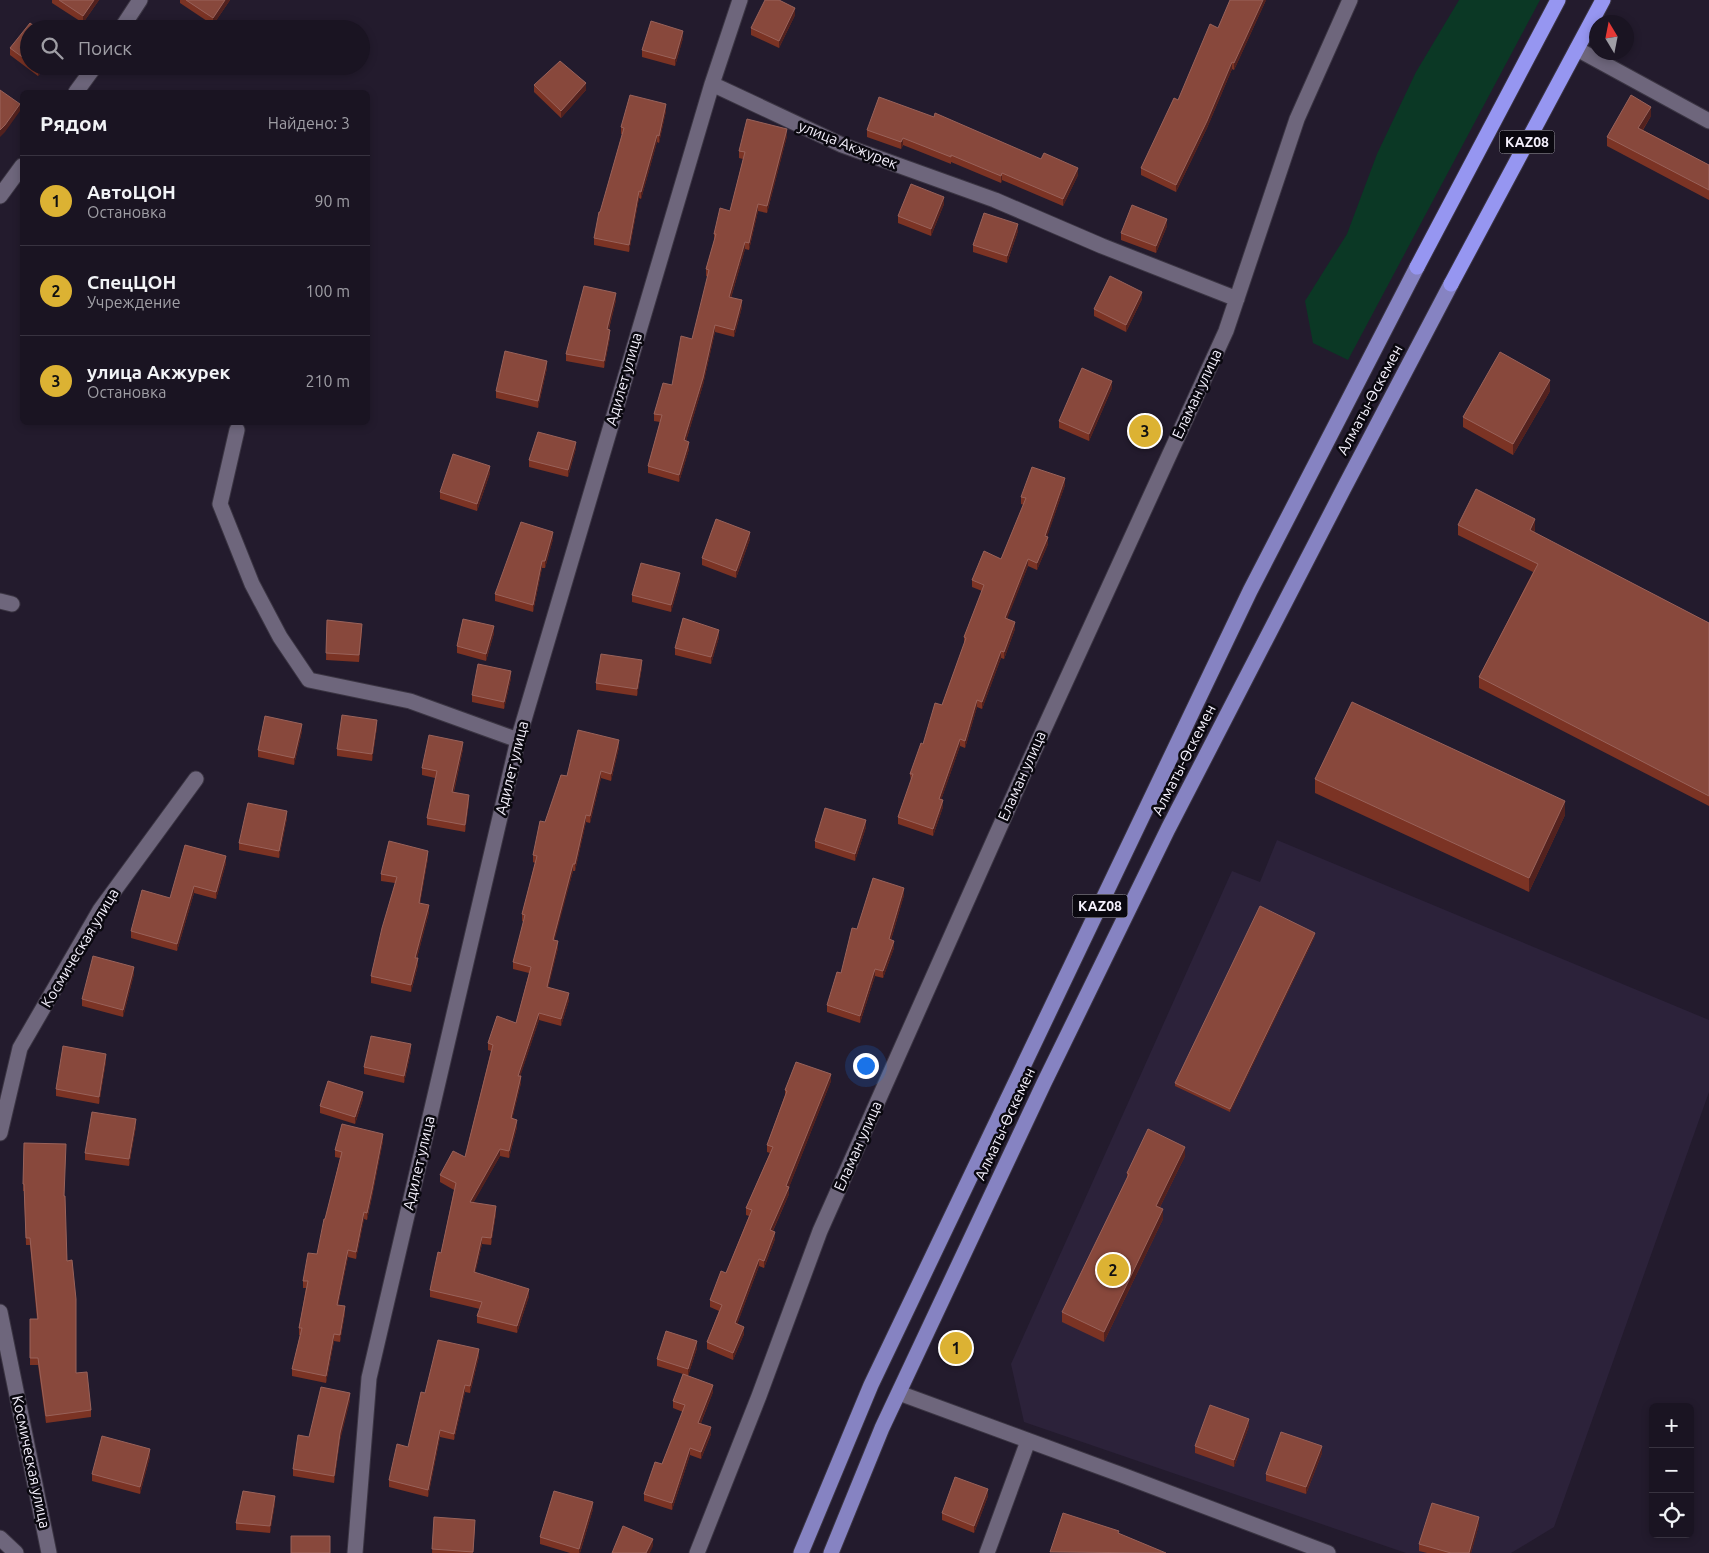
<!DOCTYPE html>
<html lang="ru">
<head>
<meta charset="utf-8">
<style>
  :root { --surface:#1a1422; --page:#231d2a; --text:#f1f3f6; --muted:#9f9ea5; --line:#383340; --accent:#dcb233 }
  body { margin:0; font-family:Ubuntu,sans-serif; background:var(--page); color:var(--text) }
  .controls { position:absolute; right:15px; bottom:15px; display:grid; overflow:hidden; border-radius:8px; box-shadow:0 2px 8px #0003 }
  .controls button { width:45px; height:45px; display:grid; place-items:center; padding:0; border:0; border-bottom:1px solid var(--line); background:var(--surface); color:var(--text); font:25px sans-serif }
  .compass { position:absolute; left:1589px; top:15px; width:45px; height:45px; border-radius:50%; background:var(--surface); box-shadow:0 2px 8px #0003; rotate:350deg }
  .you { position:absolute; left:865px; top:1065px; width:18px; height:18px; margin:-12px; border:4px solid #fff; border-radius:50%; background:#1a73e8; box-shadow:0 0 0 8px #1a73e833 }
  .badge { display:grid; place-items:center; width:32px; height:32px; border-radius:50%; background:var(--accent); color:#111; font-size:16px; font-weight:700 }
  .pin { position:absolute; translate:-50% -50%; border:2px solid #fff; box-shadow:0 1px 5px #0006 }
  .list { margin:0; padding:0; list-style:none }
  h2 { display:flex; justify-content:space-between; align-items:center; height:65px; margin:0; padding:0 20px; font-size:21px }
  h2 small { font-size:16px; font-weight:400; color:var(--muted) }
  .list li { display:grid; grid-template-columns:32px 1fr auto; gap:15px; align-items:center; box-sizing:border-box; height:90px; padding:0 20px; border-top:1px solid var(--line) }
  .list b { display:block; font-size:19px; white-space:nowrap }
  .list p { margin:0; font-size:16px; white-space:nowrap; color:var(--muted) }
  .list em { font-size:16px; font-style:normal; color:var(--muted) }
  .icon { flex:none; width:28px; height:28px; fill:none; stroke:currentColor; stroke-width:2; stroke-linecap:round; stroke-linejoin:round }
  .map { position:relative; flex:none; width:1709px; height:1553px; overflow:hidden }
  .search { position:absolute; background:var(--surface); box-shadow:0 2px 8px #0003; left:20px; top:20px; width:350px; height:55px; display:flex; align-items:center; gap:12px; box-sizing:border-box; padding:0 18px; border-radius:28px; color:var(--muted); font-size:19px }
  .panel { position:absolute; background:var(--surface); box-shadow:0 2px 8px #0003; left:20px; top:90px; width:350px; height:335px; border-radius:8px }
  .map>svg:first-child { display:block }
  .built { fill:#2c223a }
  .green { fill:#0b3825 }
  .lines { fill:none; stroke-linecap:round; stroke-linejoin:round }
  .minor-casing { stroke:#3b3543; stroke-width:17 }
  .major-casing { stroke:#3b3543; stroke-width:17 }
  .highway-casing { stroke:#3b3543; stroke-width:17 }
  .minor { stroke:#6e667c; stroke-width:15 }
  .major { stroke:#8683c2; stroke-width:15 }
  .highway { stroke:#9696f1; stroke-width:15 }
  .wall { fill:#7b3324 }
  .shaded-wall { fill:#52211e }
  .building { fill:#88483c; stroke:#99625a }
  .labels { text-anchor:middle; stroke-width:5; stroke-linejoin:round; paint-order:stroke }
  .shield { fill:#0a080f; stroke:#aeabb6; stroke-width:1 }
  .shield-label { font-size:14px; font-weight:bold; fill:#f5f1fd }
  .street-label { font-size:15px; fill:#f5f1fd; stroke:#0a080f }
</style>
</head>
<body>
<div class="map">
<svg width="1709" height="1553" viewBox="0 0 1709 1553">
  <rect width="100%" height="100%" fill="#231b2d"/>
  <path class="built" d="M1277,840L1709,1020V1092L1554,1527L1511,1553H1406L1024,1422L1011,1364L1232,871L1260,882Z"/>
  <path class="green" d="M1459,0H1540L1348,360L1313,343L1305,301L1347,234L1377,154L1416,72Z"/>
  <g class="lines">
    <g class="minor-casing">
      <path id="minor" d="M121,29L140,0
        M1577,49L1709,121
        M712,84L842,145L995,200L1102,246L1237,299
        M76,92L95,66
        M0,196L22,166
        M237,430L220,504L252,584L280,637L309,680L410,701L518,740
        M0,601L12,604
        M0,1133L20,1048L100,910L196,779
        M0,1312L49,1553
        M899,1393L1122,1475L1328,1553
        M0,1538L16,1553
        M355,1553L369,1378L518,740L712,84L740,0
        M697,1553L759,1396L820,1231L1022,777L1226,331L1297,119L1350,0
        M987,1553L1028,1441"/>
    </g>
    <g class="major-casing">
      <path id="major" d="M801,1553L871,1385L1250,591L1417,267
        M831,1553L882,1428L1044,1083L1168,829L1344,488L1451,284"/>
    </g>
    <g class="highway-casing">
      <path id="highway" d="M1417,267L1558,0
        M1451,284L1603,0"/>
    </g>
    <use href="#minor" class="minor"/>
    <use href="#major" class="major"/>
    <use href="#highway" class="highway"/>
  </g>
  <path class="wall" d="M52,0H99L83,23L52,3Z
    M180,0H230L213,25L180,3Z
    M1266,0L1234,70L1232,69L1207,128L1176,192L1141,175V168L1218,28Z
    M795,15L779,48L751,35V28Z
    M29,29V66H46L38,76L10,55V48Z
    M683,38L675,66L642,57V50Z
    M534,85L586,90L561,118L534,92Z
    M666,111L659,143L657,142L641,199L639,198L629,252L594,245V238L622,134H621V127Z
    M1651,116L1643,130L1709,165V200L1607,146V137Z
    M867,130L1041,159L1078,175L1063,206L1002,180L1001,183L951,162V164L903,145L901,149L867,137Z
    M787,136L767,213L758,211L749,250L745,249L731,298L742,307L734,337L715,332L703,385L686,441L689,449L679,482L648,473V466L660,422L654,421V414L672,385L692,339L708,277L706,276V269L714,241V234L730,211L743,159L739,158V151Z
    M944,204L931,236L898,223V216Z
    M1167,226L1156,253L1121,240V233Z
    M1018,231L1007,263L973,252V245Z
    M1142,299L1126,332L1094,316V309Z
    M616,300L609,329L610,337L604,368L566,361V354Z
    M547,368L538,408L496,398V391Z
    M1112,388L1089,441L1059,428V421Z
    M1550,391L1513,455L1463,427V417Z
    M576,448L568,477L529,467V460Z
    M490,473L477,511L440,499V492Z
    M1065,485L1047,536L1048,544L1037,570L1028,566L1007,618L1015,629L1004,659L1001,658L982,709L977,707L965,748L960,746L941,800L943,807L933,836L898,824V817L911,781L910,774L923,744L942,705L964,644V637L982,591L972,587V580L1001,559L1024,505L1021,504V497Z
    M1458,525L1535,529L1534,533L1709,623V806L1479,688V677L1533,572L1458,535Z
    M553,539L545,568H542L533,612L495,601V594Z
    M750,539L736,578L702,565V558Z
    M680,580L671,612L632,602V595Z
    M327,620L362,631L359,662L326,660Z
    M494,633L486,661L457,653V646Z
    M719,637L711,664L675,655V648Z
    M642,667L637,696L596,690V683Z
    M511,678L504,709L472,702V695Z
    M377,727L372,761L337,756V749Z
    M302,731L294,765L258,757V750Z
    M619,747L611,781L601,778L590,823L586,822L575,871H573L554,940L558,948L548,987L569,1000L561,1026L539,1020L520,1076L521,1083L512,1119L517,1127L509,1158L500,1156L473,1203L496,1213L491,1245L482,1244L475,1273L529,1296L517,1333L477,1323V1316L480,1309L430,1297V1290L441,1253L454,1190L440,1182V1175L465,1157L491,1051L488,1050V1043L516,1023L529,973L513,969V962L524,922L522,921V914L535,863L533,862V855L545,822L567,776Z
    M463,749L454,792L469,802L465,832L427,825V818L435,778L422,775V768Z
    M1315,779L1565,815L1529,892L1315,793Z
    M287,818L279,858L239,850V843Z
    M866,827L855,861L815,848V841Z
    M428,858L420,903L429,912L417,958L418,965L411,992L371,983V976L395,883L381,881V874Z
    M226,863L216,899L194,893L177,951L131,938V931L170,898Z
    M904,895L891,940L894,948L883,978L875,976L860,1023L827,1012V1005L841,973L857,929Z
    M1315,936L1230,1112L1175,1086V1083Z
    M134,974L123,1017L82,1006V999Z
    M411,1051L404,1083L364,1074V1067Z
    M106,1061L99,1104L56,1096V1089Z
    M831,1081L789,1187V1194L773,1231L775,1239L764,1268L759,1266L737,1324L744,1334L733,1360L707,1349V1342L719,1311L710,1307V1300L726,1273L749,1216L746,1215V1208L770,1153L767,1152V1145L785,1095V1090Z
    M363,1099L355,1124L320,1113V1106Z
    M136,1126L129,1166L85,1160V1153Z
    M383,1141L372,1197L367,1220L364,1219L356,1259L348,1257L338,1305L345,1313L340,1342L334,1341L326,1383L292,1376V1369L300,1335H299V1328L306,1288H303V1281L317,1254L340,1158L335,1157V1150Z
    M24,1143L64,1196L67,1261L76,1373L91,1410V1417L46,1423L38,1365H30V1319H37L30,1245H26L24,1191H23Z
    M1185,1156L1160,1207L1163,1219L1104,1342L1062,1322V1312L1127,1178V1173Z
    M697,1348L688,1376L713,1392L701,1423L711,1434L701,1459L690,1455L672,1510L644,1501V1494L662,1464L683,1412L673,1408V1401L683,1374L657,1366V1359Z
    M479,1356L470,1393L465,1392L454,1440L440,1437L428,1497L389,1487V1480L408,1447L425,1393Z
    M350,1400L340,1440L334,1483L293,1476V1469L309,1437Z
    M1249,1426L1234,1467L1195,1453V1446Z
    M1322,1453L1306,1494L1266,1481V1474Z
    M150,1456L140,1494L92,1481V1474Z
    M988,1496L974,1533L942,1520V1513Z
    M275,1503L270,1533L236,1530V1523Z
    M593,1509L580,1553H570L540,1544V1537Z
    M434,1517L475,1527L473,1553H432Z
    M1479,1524L1471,1553H1427L1419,1551V1544Z"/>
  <path class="shaded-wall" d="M94,0H99L83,23V16Z
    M225,0H230L213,25V18Z
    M1263,0H1266L1234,70V63Z
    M795,8V15L779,48V41Z
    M683,31V38L675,66V59Z
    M1232,62V69L1207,128L1176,192V185Z
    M40,66H46L38,76V69Z
    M586,83V90L561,118V111Z
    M20,104V111L5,132L0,137V130Z
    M666,104V111L659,143V136Z
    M1651,107V116L1638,137V128Z
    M787,129V136L767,213V206Z
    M657,135V142L641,199V192Z
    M903,138V145L901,149V142Z
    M1078,168V175L1063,206V199Z
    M1002,173V180L1001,183V176Z
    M639,191V198L629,252V245Z
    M944,197V204L931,236V229Z
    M758,204V211L749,250V243Z
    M1167,219V226L1156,253V246Z
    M1018,224V231L1007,263V256Z
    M745,242V249L729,304V297Z
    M1142,292V299L1126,332V325Z
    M616,293V300L607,336V329Z
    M742,300V307L734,337V330Z
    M715,325V332L703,385L684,447V440Z
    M610,330V337L604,368V361Z
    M547,361V368L538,408V401Z
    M1550,380V391L1513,455V444Z
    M1112,381V388L1089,441V434Z
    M576,442V448L568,477V470Z
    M689,442V449L679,482V475Z
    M490,466V473L477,511V504Z
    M1065,478V485L1045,543V536Z
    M1535,519V529L1530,541V530Z
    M553,532V539L545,568V561Z
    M750,532V539L736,578V571Z
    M1048,537V544L1037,570V563Z
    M1028,559V566L1005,625V618Z
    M542,561V568L533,612V605Z
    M680,573V580L671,612V605Z
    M1015,622V629L1004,659V652Z
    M362,624V631L359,662V655Z
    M494,626V633L486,661V654Z
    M719,630V637L711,664V657Z
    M1001,651V658L982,709V702Z
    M642,660V667L637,696V689Z
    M511,671V678L504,709V702Z
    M977,700V707L965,748V741Z
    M377,720V727L372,761V754Z
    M302,724V731L294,765V758Z
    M960,739V746L939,806V799Z
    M619,740V747L611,781V774Z
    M463,742V749L452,799V792Z
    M601,771V778L590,823V816Z
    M469,795V802L465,832V825Z
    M943,800V807L933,836V829Z
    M1565,801V815L1529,892V878Z
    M287,811V818L279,858V851Z
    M586,815V822L575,871V864Z
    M866,820V827L855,861V854Z
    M428,851V858L419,910V903Z
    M226,856V863L216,899V892Z
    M573,864V871L553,947V940Z
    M194,886V893L177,951V944Z
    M904,888V895L889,946V939Z
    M429,905V912L415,965V958Z
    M1315,933V936L1230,1112V1109Z
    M558,941V948L547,994V987Z
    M894,941V948L883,978V971Z
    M418,958V965L411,992V985Z
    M134,967V974L123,1017V1010Z
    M875,969V976L860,1023V1016Z
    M569,993V1000L561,1026V1019Z
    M539,1013V1020L518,1083V1076Z
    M411,1044V1051L404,1083V1076Z
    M106,1054V1061L99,1104V1097Z
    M831,1074V1081L788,1190L789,1187V1194L770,1237V1230L786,1186Z
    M521,1076V1083L511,1125V1118Z
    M363,1092V1099L355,1124V1117Z
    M136,1119V1126L129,1166V1159Z
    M517,1120V1127L509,1158V1151Z
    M383,1134V1141L367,1220V1213Z
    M1185,1147V1156L1156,1215V1206Z
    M500,1149V1156L470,1209V1202Z
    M496,1206V1213L491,1245V1238Z
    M1163,1209V1219L1104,1342V1332Z
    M364,1212V1219L356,1259V1252Z
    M775,1232V1239L764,1268V1261Z
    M482,1237V1244L474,1279V1272Z
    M348,1250V1257L337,1312V1305Z
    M759,1259V1266L735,1330V1323Z
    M529,1289V1296L517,1333V1326Z
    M345,1306V1313L340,1342V1335Z
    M744,1327V1334L733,1360V1353Z
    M334,1334V1341L326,1383V1376Z
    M697,1341V1348L688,1376V1369Z
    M479,1349V1356L470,1393V1386Z
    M465,1385V1392L454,1440V1434Z
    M713,1385V1392L698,1430V1423Z
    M350,1393V1400L340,1440L334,1483V1476L340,1433Z
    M1249,1419V1426L1234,1467V1460Z
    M711,1427V1434L701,1459V1452Z
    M440,1430V1437L428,1497V1490Z
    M1322,1446V1453L1306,1494V1487Z
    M690,1448V1455L672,1510V1503Z
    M150,1449V1456L140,1494V1487Z
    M988,1489V1496L974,1533V1526Z
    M275,1496V1503L270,1533V1526Z
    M593,1502V1509L580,1553H579V1549Z
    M1479,1517V1524L1471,1553H1469Z
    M653,1539V1546L650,1553H646Z"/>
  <path class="building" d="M59,0H94L83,16Z
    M186,0H225L213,18Z
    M765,0H779L795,8L779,41L751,28Z
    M1230,0H1263L1234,63L1232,62L1207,121L1176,185L1141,168L1174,98L1178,100L1210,24L1218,28Z
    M651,21L683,31L675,59L642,50Z
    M30,23L38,29H29V62L10,48Z
    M560,61L586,83L561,111L534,85Z
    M34,66H40L38,69Z
    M0,90L20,104L5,125L0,130Z
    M630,95L666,104L659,136L657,135L641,192L639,191L629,245L594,238L599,212H600L624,128L621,127Z
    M1631,95L1651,107L1638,128L1709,165V190L1607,137Z
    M879,97L934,117L935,113L1041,159L1044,153L1078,168L1063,199L1002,173L1001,176L951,155V157L903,138L901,142L867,130Z
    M747,119L787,129L767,206L758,204L749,243L745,242L729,297L742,300L734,330L715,325L703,378L684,440L689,442L679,475L648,466L662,415L654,414L663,383L672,385L681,336L692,339L709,270L706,269L716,234H714L720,208L730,211L745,152L739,151Z
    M911,184L944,197L931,229L898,216Z
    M1132,205L1167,219L1156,246L1121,233Z
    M984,213L1018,224L1007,256L973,245Z
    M1110,276L1142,292L1126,325L1094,309Z
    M584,286L616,293L607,329L610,330L604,361L566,354Z
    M505,351L547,361L538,401L496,391Z
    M1500,352L1550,380L1513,444L1463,417Z
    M1082,368L1112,381L1089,434L1059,421Z
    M538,432L576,442L568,470L529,460Z
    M453,454L490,466L477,504L440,492Z
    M1032,467L1065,478L1045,536L1048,537L1037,563L1028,559L1005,618L1015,622L1004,652L1001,651L982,702L977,700L965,741L960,739L939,799L943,800L933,829L898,817L913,774H910L921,743L923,744L935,703L942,705L966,638L964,637L984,585L972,580L984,551L1001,559L1026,498L1021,497Z
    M1476,489L1535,519L1530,530L1709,623V796L1479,677L1538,564L1458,525Z
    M716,519L750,532L736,571L702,558Z
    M521,522L553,532L545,561H542L533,605L495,594Z
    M641,563L680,573L671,605L632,595Z
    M683,618L719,630L711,657L675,648Z
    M463,619L494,626L486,654L457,646Z
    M327,620L362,624L359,655L326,653Z
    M601,654L642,660L637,689L596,683Z
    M478,664L511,671L504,702L472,695Z
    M1352,702L1565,801L1529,878L1315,779Z
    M342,715L377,720L372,754L337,749Z
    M265,716L302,724L294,758L258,750Z
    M578,730L619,740L611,774L601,771L590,816L586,815L575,864H573L553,940L558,941L547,987L569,993L561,1019L539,1013L518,1076H521L511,1118L517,1120L509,1151L500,1149L470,1202L496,1206L491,1238L482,1237L474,1272L529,1289L517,1326L477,1316L482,1302L430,1290L438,1252L441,1253L456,1183L440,1175L453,1151L465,1157L493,1045L488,1043L497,1016L516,1023L531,967L513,962L525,915L522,914L537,856L533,855L540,821L545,822L561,775L567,776Z
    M429,735L463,742L452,792L469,795L465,825L427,818L437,771L422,768Z
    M248,803L287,811L279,851L239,843Z
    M825,808L866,820L855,854L815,841Z
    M389,841L428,851L419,903L429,905L415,958H418L411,985L371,976L382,928L397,877L381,874Z
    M185,845L226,856L216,892L194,886L177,944L131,931L142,890L170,898Z
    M873,878L904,888L889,939L894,941L883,971L875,969L860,1016L827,1005L837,972L841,973L852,928L857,929Z
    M1260,906L1315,933L1230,1109L1175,1083Z
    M93,956L134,967L123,1010L82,999Z
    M371,1036L411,1044L404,1076L364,1067Z
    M63,1046L106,1054L99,1097L56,1089Z
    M796,1062L831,1074L786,1186L789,1187L770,1230L775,1232L764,1261L759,1259L735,1323L744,1327L733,1353L707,1342L722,1305L710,1300L721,1271L726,1273L752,1210L746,1208L773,1147L767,1145L787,1091L785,1090Z
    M328,1081L363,1092L355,1117L320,1106Z
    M92,1112L136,1119L129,1159L85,1153Z
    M342,1124L383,1134L372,1190L367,1213L364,1212L356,1252L348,1250L337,1305L345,1306L340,1335L334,1334L326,1376L292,1369L302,1328H299L308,1281H303L308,1253L317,1254L324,1219H325L342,1152L335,1150Z
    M1148,1129L1185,1147L1156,1206L1163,1209L1104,1332L1062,1312L1129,1174L1127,1173Z
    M24,1143L66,1144L64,1196H65L67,1261L72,1260L76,1299V1373L87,1372L91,1410L46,1416L38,1358H30V1319H38L30,1238H26L24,1184H23Z
    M666,1331L697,1341L688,1369L657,1359Z
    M438,1340L479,1349L470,1386L465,1385L454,1434L440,1430L428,1490L389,1480L397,1444L408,1447L421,1392L425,1393Z
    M683,1374L713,1385L698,1423L711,1427L701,1452L690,1448L672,1503L644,1494L655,1462L662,1464L685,1405L673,1401Z
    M321,1387L350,1393L340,1433L334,1476L293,1469L298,1435L309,1437Z
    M1210,1405L1249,1419L1234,1460L1195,1446Z
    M1281,1432L1322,1446L1306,1487L1266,1474Z
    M102,1436L150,1449L140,1487L92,1474Z
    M955,1477L988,1489L974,1526L942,1513Z
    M243,1491L275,1496L270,1526L236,1523Z
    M554,1491L593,1502L579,1549L540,1537Z
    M1432,1503L1479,1517L1469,1553H1451L1419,1544Z
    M1063,1513L1119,1531L1118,1533L1166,1553L1050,1552Z
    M434,1517L475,1520L473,1552L432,1549Z
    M623,1526L653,1539L646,1553H612Z
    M291,1536H330V1553H291Z"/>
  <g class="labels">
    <g class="shield">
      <rect x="1499.5" y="130.5" width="55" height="23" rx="4"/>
      <rect x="1072.5" y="894.5" width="55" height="23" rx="4"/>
    </g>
    <g class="shield-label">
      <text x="1527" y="147">KAZ08</text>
      <text x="1100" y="911">KAZ08</text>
    </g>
    <g class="street-label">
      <text transform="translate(848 145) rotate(22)" y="5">улица Акжурек</text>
      <text transform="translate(624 379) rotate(-74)" y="5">Адилет улица</text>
      <text transform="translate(1197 394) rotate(-65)" y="5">Еламан улица</text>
      <text transform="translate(1370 400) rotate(-62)" y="5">Алматы-Өскемен</text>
      <text transform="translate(1184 760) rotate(-63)" y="5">Алматы-Өскемен</text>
      <text transform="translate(512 768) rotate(-76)" y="5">Адилет улица</text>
      <text transform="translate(1022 776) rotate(-66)" y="5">Еламан улица</text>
      <text transform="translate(80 948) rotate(-59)" y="5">Космическая улица</text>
      <text transform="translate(1005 1124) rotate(-65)" y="5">Алматы-Өскемен</text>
      <text transform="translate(858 1146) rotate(-66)" y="5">Еламан улица</text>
      <text transform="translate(419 1163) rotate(-77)" y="5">Адилет улица</text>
      <text transform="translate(31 1462) rotate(78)" y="5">Космическая улица</text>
    </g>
  </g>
</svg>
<div class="controls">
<button>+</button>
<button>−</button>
<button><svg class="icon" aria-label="locate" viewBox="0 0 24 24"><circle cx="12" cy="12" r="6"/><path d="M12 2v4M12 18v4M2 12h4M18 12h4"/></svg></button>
</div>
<svg class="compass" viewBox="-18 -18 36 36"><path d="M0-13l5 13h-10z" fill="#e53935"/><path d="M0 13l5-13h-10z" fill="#9f9ea5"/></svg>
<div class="you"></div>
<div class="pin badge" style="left:956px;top:1348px">1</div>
<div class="pin badge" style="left:1113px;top:1270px">2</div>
<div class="pin badge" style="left:1145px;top:431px">3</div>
<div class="search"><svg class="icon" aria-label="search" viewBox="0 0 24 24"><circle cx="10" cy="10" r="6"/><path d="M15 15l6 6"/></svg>Поиск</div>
<section class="panel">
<h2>Рядом<small>Найдено: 3</small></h2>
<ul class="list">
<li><span class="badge">1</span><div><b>АвтоЦОН</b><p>Остановка</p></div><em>90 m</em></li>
<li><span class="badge">2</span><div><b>СпецЦОН</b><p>Учреждение</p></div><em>100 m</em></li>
<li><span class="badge">3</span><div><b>улица Акжурек</b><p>Остановка</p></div><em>210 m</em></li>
</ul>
</section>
</div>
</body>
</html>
